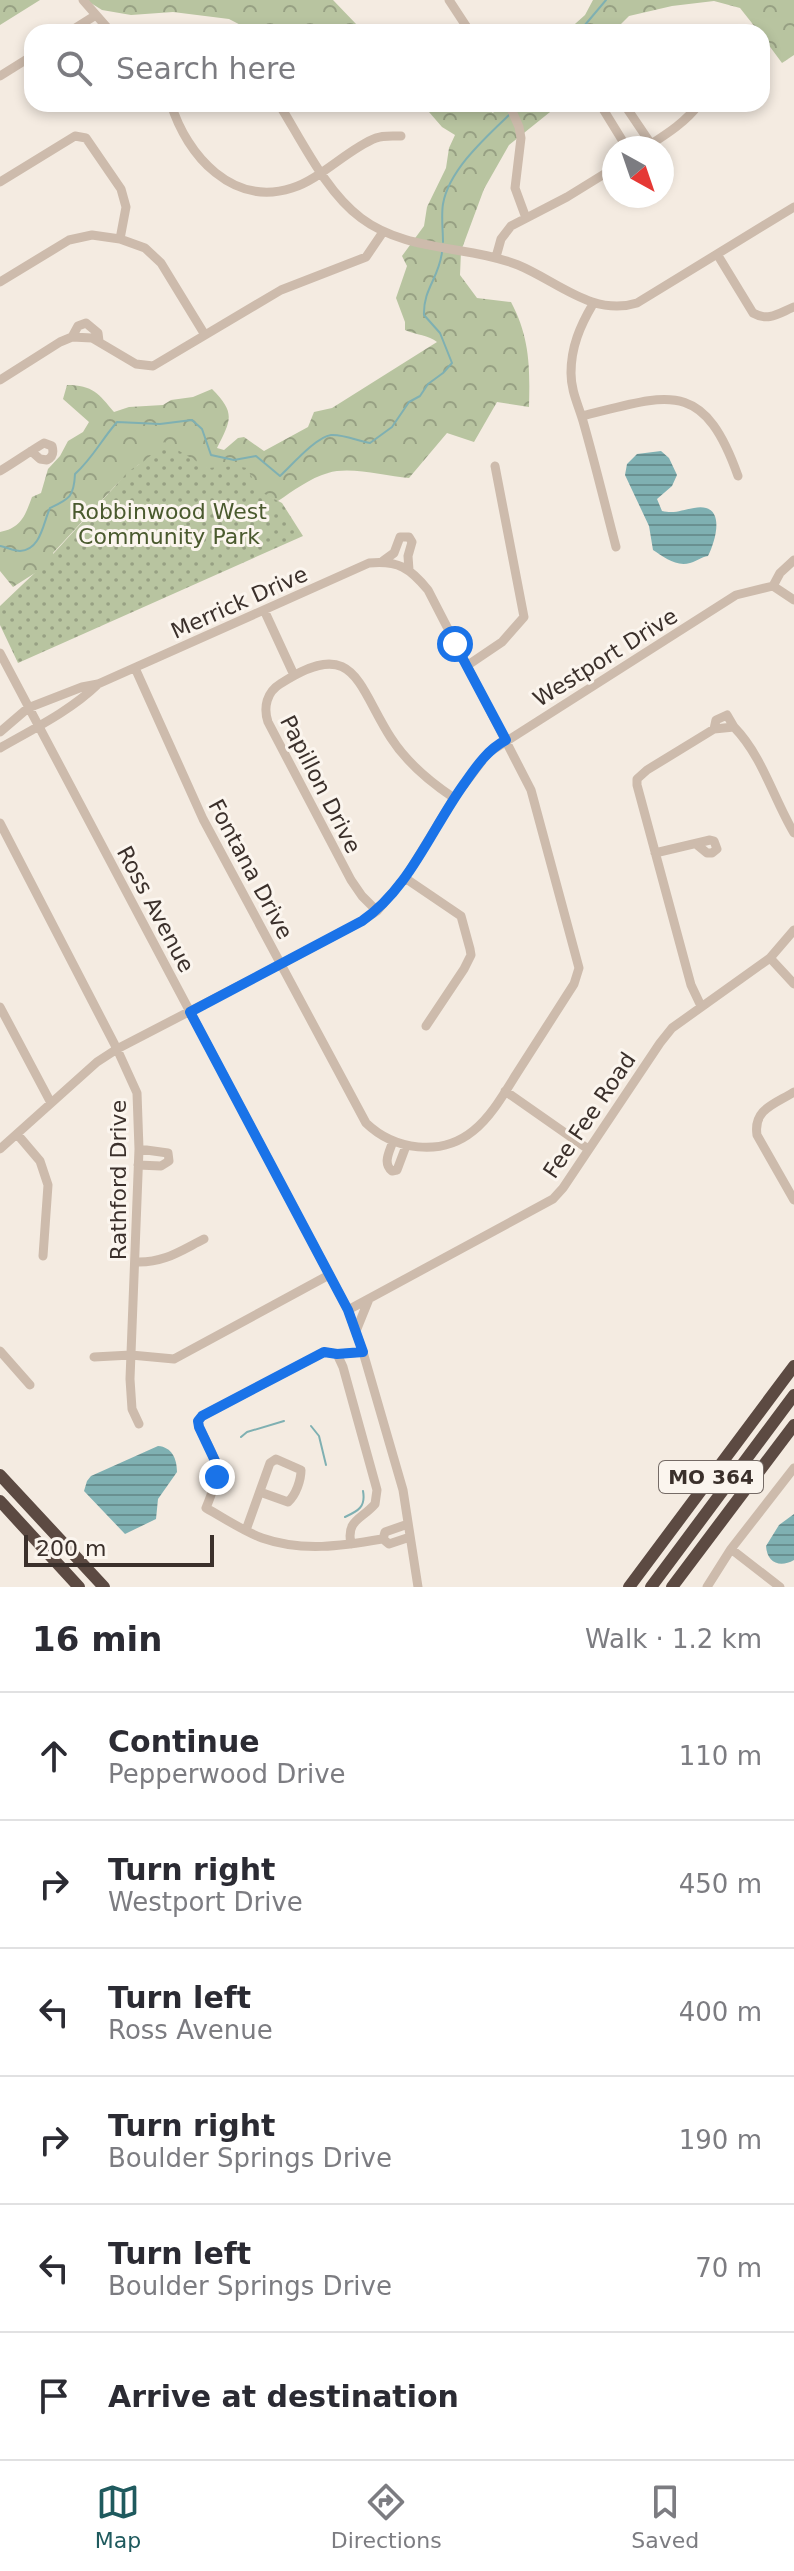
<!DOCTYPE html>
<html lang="en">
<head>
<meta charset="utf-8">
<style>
  :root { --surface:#fff; --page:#f2f2f3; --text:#2b2b33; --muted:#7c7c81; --line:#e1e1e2; --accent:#1f5a5e }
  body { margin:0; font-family:"DejaVu Sans",sans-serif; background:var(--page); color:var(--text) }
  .compass { position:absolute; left:602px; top:136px; width:72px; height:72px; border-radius:50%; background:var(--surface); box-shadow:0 4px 12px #0003; rotate:140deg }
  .scale { position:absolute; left:24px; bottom:20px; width:190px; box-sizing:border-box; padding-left:8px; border:4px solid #3b302b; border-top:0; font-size:22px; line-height:28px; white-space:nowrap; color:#3b302b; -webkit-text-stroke:6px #fbf5ee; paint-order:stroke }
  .stop { position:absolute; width:24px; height:24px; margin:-18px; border:6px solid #1a73e8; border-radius:50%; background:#fff }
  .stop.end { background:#1a73e8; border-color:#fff; box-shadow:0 2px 8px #0008 }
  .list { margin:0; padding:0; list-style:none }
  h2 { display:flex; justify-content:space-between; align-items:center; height:104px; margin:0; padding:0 32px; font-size:34px }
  h2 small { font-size:26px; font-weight:400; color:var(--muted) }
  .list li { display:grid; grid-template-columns:52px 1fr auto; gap:24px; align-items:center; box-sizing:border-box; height:128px; padding:0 32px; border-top:2px solid var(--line) }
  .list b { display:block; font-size:30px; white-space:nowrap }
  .list p { margin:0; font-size:26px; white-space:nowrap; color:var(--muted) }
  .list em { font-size:26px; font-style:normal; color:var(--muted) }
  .icon { flex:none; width:44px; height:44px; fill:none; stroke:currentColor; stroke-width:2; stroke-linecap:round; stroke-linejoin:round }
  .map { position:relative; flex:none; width:794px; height:1587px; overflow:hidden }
  .search { position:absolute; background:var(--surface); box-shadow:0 4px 12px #0003; left:24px; right:24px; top:24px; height:88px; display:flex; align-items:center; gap:20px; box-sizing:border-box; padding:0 28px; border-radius:24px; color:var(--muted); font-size:30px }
  .sheet { height:872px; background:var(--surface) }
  nav { display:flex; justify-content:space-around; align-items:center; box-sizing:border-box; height:112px; border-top:2px solid var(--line); background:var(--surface); font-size:22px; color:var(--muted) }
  nav a { display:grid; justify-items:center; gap:4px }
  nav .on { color:var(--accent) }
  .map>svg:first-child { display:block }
  .forest { fill:url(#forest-crowns) }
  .park { fill:url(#park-dots) }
  .water { fill:url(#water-rules) }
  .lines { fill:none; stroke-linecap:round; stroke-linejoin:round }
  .stream { stroke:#7fb0b2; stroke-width:2 }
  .minor { stroke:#cdbbac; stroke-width:9 }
  .highway { stroke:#5c4a42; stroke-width:12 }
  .route { stroke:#1a73e8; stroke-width:10 }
  .labels { text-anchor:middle; stroke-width:6; stroke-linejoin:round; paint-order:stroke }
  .shield { fill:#fbf5ee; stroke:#756b66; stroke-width:2 }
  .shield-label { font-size:20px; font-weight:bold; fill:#3b302b }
  .park-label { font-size:22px; fill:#4a5a2e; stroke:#fbf5ee }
  .street-label { font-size:22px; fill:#3b302b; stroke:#fbf5ee }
</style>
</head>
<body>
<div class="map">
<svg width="794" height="1587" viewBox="0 0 794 1587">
  <defs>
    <pattern id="forest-crowns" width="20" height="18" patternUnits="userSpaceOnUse" patternTransform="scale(2)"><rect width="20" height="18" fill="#b8c4a0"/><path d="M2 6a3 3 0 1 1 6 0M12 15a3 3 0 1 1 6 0" fill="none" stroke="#97a083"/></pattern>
    <pattern id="park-dots" width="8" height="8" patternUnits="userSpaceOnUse" patternTransform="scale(2)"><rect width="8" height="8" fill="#b8c4a0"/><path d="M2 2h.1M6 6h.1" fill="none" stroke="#97a083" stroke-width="1.8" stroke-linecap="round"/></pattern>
    <pattern id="water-rules" width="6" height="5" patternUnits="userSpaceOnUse" patternTransform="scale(2)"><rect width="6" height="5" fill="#7fb0b2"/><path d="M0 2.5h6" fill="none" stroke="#699091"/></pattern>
  </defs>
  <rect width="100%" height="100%" fill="#f4ebe1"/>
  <path class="forest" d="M0,0H40L0,25Z
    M86,0H333L357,25L367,32H304L279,24L270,32H254L229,19L173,12L131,15L102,10Z
    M593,0H794V55L782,63L762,36V32H759L740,8L714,1L672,6L629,16L613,32H566L585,15Z
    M409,104H481L493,113L500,104H560L509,145L484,189L461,251L460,275L477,298L511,302C530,338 530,368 529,407L497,402L474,442L447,433L409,478C385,476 350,466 328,473C310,478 293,491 278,501L196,463L176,450L138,465L115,486L53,553L57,566L35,573L13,587L0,571V532C21,528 25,516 32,497L41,493L48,469L60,456L68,441L83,432L89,422L63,399L67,385C93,385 99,394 114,412L129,407L163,405L171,400L193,397L212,389C236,413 231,420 217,448L224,450L238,438L244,437L264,451L308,427L314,412L332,408L437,342C429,335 416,335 405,330V322L396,298L407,266L402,256L424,226L427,207L446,168L449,148L455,135L442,127L429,112Z"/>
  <path class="park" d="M164,442L208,468L235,466L247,468L259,491L282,503L303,536L18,663L0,625V606L43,565L129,471L147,459Z"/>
  <path class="water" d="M661,451L669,458L677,475L672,486L657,499L662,511C675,514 681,510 694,508C727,502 716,540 708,556C701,557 697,561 690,563C676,567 664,557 653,550L649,526L625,475L627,464L637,454Z
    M158,1446C172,1447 177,1459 177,1472L158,1499L156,1519L125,1534L84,1491L87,1481L91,1476Z
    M794,1514V1560C780,1568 767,1563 766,1546L779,1525Z"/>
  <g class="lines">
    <path class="stream" d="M579,32L606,0
      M517,108L521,104
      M443,242C443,230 441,216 443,204C449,170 485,138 509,115
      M0,546C6,547 14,551 20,551C41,550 43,523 50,508C69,499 74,497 75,474C92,459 102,439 117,422L160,424L192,420L202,429L211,455L234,460L256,456L280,476C292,465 316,437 331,435C343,434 358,441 370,443L392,427L409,402L420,396L428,384L443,373L452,363L440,333L424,315C423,289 439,278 442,252
      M311,1426L319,1436L326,1465
      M241,1437L247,1432L284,1421
      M345,1517C358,1511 366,1507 363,1491"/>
    <path class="minor" d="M83,0L111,32
      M449,0L470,32
      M69,32L96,15
      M0,76L32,56
      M171,104C187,156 233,207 292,188C321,179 349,148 376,138C383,135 393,136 401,136
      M279,104C302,141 326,192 361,218C406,252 467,245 518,265C557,281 593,317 637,303L794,207
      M509,104L519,127L521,138L515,188L526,218
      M606,104L603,109L627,148
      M624,104L651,144
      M645,148C665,135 685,123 699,104
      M0,182L75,136L86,138L121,189L126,207L120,239
      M717,254L753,313C769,322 779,313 794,307
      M496,257L501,239L511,226L567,197L614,168
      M0,282L69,240L92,235L120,239L145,248L161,263L205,335
      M593,304C580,326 571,347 571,373C571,391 578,404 583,421C595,463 605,505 616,547
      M72,337L78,326L86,323L98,333L99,341
      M0,380L60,342L72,337L92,338L136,364L153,366L281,290L366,257L383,232
      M582,416C668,395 703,377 738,476
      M0,471C15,462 29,452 44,443L52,446C54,453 53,457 47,460L40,459L31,451
      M383,561L394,553L400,537H409L412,542L408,556L409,570
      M773,586L794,600
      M264,610L294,675
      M0,653L348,1310L363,1352L403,1490L418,1587
      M468,665L502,642L524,617L495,466
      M714,729L716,720L727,715L734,727
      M0,732L28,708L82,687L98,684L369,563C398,560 410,568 428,590L531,790L579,968L574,984C555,1014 536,1043 517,1073C505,1092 491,1117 473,1131C441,1157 394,1150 366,1123L203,819L135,668
      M0,748C33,729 70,711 97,685
      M0,823L117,1049L137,1093L139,1149L130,1379L132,1409L139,1424
      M655,853L710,840L714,841L717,849L712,853H707L696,844
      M405,878L461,916L470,949L471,955L464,969L426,1026
      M377,911L362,896L351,880L268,722C263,707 267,692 280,684C355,635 357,685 391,738C407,763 430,782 454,798
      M770,958L794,984
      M701,1006L691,985L637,785V779L647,770L714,729L734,727C763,757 773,798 794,833
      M0,1007L51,1103
      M505,1091L588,1149
      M794,1092C775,1104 753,1109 757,1135L794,1200
      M17,1134L40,1161L48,1185L43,1256
      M393,1141C390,1151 382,1163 392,1171L397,1170L406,1146
      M0,1149L97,1062L117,1049L281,964L362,921L377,911L405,878L454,798L488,753L736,595L773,586L780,573L794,560
      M138,1165L161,1166L169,1161L168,1153L139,1149
      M136,1262C164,1263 180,1251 204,1239
      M348,1310L553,1199L563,1188L660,1043L672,1028L770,958L794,930
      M356,1331L369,1299
      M0,1351L30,1385
      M337,1354L363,1352
      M94,1357L131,1355L174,1359L329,1275
      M246,1530L270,1463L276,1459L301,1470C301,1480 296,1495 288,1502L260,1492
      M383,1539L385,1532L408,1524
      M383,1539L389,1544L410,1537
      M351,1544C346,1520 361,1520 375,1504L377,1490L343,1367L337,1354L324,1352L202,1416L198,1421L199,1427C218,1465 223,1467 206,1508C224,1518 243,1531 262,1538C302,1552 342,1546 382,1539H383
      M731,1549L780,1587
      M707,1587L731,1549L794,1468"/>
    <path class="highway" d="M0,1475L104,1587
      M0,1501L79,1587
      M629,1587L794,1366
      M651,1587L794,1395
      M672,1587L794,1425"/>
  </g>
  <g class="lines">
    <path class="route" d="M217,1477V1465L199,1427L198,1421L202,1416L324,1352L337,1354L363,1352L348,1310L190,1012L362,921C409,889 431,830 464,784C476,767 487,750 506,740L455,644"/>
  </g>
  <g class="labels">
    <rect class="shield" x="659" y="1461" width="104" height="32" rx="6"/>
    <g class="shield-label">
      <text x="711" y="1484">MO 364</text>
    </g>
    <g class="park-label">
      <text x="169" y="519">Robbinwood West<tspan x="169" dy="25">Community Park</tspan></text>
    </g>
    <g class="street-label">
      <text transform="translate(239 602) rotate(-24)" y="8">Merrick Drive</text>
      <text transform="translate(605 657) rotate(-32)" y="8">Westport Drive</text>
      <text transform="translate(321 784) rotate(63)" y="8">Papillon Drive</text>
      <text transform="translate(251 869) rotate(62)" y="8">Fontana Drive</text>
      <text transform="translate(156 909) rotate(62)" y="8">Ross Avenue</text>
      <text transform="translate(589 1115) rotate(-56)" y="8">Fee Fee Road</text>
      <text transform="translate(118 1180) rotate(-90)" y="8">Rathford Drive</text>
    </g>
  </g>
</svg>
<svg class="compass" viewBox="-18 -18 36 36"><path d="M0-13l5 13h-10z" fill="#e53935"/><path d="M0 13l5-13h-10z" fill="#7c7c81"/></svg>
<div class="scale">200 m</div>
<div class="stop" style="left:455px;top:644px"></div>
<div class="stop end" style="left:217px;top:1477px"></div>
<div class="search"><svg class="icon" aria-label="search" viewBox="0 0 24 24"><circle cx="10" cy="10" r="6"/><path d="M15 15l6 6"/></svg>Search here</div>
</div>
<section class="sheet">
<h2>16 min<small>Walk · 1.2 km</small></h2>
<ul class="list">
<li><svg class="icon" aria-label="ahead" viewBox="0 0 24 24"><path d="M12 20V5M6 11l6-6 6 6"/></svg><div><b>Continue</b><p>Pepperwood Drive</p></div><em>110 m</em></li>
<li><svg class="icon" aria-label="right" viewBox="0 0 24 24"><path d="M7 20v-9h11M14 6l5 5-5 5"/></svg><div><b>Turn right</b><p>Westport Drive</p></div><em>450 m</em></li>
<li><svg class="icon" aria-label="left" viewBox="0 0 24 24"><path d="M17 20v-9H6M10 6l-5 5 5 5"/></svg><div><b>Turn left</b><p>Ross Avenue</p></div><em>400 m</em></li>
<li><svg class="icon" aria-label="right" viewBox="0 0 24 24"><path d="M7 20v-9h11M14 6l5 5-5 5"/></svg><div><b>Turn right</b><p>Boulder Springs Drive</p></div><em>190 m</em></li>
<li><svg class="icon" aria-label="left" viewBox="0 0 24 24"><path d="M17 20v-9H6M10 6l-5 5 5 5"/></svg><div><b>Turn left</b><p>Boulder Springs Drive</p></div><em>70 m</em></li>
<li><svg class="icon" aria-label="arrive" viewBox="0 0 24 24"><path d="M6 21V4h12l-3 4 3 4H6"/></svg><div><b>Arrive at destination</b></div></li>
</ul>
</section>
<nav>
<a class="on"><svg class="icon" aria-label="map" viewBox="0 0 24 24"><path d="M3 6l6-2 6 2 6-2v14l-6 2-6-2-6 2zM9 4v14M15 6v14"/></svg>Map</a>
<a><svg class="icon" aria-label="directions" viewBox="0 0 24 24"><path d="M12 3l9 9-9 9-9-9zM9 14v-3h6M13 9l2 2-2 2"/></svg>Directions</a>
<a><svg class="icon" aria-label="saved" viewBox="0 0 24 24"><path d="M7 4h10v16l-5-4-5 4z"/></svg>Saved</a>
</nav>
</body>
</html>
